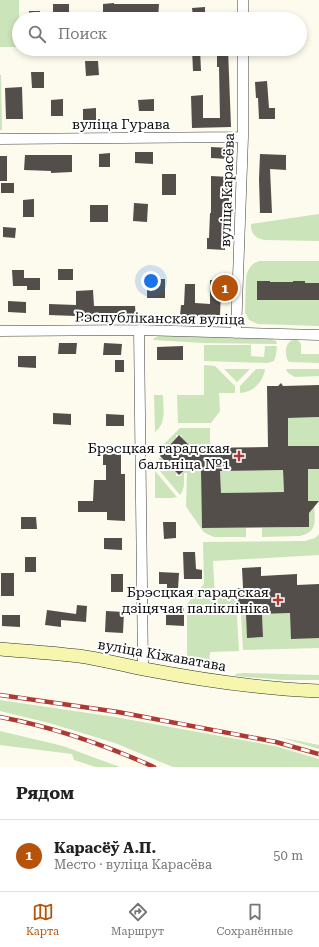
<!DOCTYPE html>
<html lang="ru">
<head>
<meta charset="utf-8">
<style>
  :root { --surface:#fff; --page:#f2f2f2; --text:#222; --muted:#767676; --line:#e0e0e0; --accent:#b45309 }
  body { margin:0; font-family:"Roboto Serif",serif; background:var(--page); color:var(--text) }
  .you { position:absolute; left:151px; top:281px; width:14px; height:14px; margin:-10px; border:3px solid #fff; border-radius:50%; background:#1a73e8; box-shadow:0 0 0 6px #1a73e833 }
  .badge { display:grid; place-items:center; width:26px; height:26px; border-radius:50%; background:var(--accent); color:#fff; font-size:13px; font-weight:700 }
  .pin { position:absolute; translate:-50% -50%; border:2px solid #fff; box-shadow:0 1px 4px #0006 }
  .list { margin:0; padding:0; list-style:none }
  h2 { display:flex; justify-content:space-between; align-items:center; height:52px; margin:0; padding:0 16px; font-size:17px }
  h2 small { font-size:13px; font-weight:400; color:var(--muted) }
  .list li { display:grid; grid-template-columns:26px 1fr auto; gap:12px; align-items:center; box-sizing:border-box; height:72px; padding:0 16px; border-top:1px solid var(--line) }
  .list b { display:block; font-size:15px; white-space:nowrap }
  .list p { margin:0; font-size:13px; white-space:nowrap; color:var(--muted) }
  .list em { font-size:13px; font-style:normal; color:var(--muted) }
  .icon { flex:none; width:22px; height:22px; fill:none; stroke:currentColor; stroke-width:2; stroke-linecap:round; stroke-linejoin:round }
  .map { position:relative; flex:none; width:319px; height:767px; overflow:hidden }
  .search { position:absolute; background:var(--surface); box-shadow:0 2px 6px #0003; left:12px; right:12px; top:12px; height:44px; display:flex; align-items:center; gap:10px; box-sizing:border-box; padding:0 14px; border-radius:22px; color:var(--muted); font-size:15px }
  .sheet { height:124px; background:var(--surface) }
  nav { display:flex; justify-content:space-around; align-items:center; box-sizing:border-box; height:56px; border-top:1px solid var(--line); background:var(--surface); font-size:11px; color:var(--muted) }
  nav a { display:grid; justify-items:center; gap:2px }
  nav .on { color:var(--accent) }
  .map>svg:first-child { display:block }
  .green { fill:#cce4ba }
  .building { fill:#534e49; fill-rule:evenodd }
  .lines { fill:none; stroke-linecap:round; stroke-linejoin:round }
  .street-casing { stroke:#3f3f3f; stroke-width:11 }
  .secondary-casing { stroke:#2e2e2e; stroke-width:14 }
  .street { stroke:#fff; stroke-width:10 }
  .secondary { stroke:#f7f6ae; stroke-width:13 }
  .rail-casing { stroke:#ae3832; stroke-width:4.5 }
  .rail { stroke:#fff; stroke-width:3; stroke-dasharray:9; stroke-linecap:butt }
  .poi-dot { fill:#ae3832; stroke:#fff; stroke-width:1.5 }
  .labels { text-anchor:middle; stroke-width:4; stroke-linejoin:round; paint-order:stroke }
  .street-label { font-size:14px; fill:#0c0c0c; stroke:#fff }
  .poi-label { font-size:14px; fill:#0c0c0c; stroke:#fff; text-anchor:end }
</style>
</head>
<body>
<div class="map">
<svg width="319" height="767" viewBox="0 0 319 767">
  <rect width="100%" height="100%" fill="#fdfbed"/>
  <path class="green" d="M0,0H19V47H0Z
    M0,75H1L2,130H0Z
    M319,214V241L264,240C255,238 251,234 251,224Z
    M259,261H319V326L258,324L249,320L245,312L246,277C248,269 251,264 259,261Z
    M158,336L272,339L276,341L277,344L203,343L153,340L154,338Z
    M295,339L299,341L301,344V354H319V363L290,362L288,361C284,352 285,342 295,339Z
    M204,345H251V356L264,357L265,346H277L276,355L274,361L268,363L204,361Z
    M204,365L215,366L235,386V393H219L220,411L211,423H178L177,395H204Z
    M224,369H250L237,382Z
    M256,369H265C263,382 254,392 240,393V386Z
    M286,369H319V376L295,377L288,373Z
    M154,395H163C163,408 167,423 155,432Z
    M319,417V446H288L287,418Z
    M180,428H210V448H201V454H198L182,438L181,435H176V438L162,453H159L162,446Z
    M159,458H162L176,472V476H181L182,473L197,459L201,471L202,528H246V537H214L205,533L203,531L189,511L186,506L187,473H184C184,480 185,490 180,495L159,470Z
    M308,469H319V501H308Z
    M283,470L284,492L221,493L220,471Z
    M155,471L177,497L172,498H155Z
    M314,505C315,520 318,532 300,536L262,537V528L309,527V513Z
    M319,534V555L213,561L215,598H236L239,651L210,652L209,669L187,666V604L204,584L203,542L305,541L315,538Z
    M290,613L319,638V648L243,650L241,615L246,614L247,638L263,637L262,614Z
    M243,673L319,675V680H283L235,676L236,674Z
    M0,700L115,717L275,746L319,759V767H173L115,743L49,723L0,711Z
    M0,731L63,746L120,767H96L74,760L72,754L0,745Z
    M279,737L319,745V749Z"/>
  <path class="building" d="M114,3V4H159L158,19H103V4Z
    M53,4H69V17H53Z
    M205,7V17H193L192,8Z
    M29,11H40V19H29Z
    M192,49H200L201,71H193Z
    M217,49H228L231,127L192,128L191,96L203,95V118H220L219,67H217Z
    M85,61H98L99,75L86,76Z
    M31,72H44V88H32Z
    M267,81L269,108H275V119H259L258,98H256L255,82Z
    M22,87L23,119H6L5,88Z
    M63,99V116H51V100Z
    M154,99V111H139L138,100Z
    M96,108V125H83V109Z
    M211,147L229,148V159L211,158Z
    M135,152H153V164L135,163Z
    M110,153V167H99V154Z
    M260,154L286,155V170L270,169L272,213H260L259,179Z
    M25,155H72V172L51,173V171L24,170Z
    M0,156H7V181H0Z
    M162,174H176V195H162Z
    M211,176L229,177V206H228L227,225H225V250L207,249V238H209L210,213H211Z
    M1,183H14V193H1Z
    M34,199V217H23V200Z
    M134,203L148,204L147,222L133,221Z
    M90,205H108V222H90Z
    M3,227L16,228L15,238L3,237Z
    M58,269H73V280H58Z
    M12,270H24V278H40V290H27V286H13Z
    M147,279H165V298H147Z
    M210,280H228V291H221L220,315H198V316H180L181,305H184L185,284H195V303L210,304Z
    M257,281H270V282H293V281H305V283H319V300H257Z
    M93,290L94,306H135L136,317L94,318V321H76V316L49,315V304L76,305V291Z
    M8,301L26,302V313L8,312Z
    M59,343H77L76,354H58Z
    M104,343L122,344L121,355H103Z
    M183,346V360H157V347Z
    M18,356H36V368L18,367Z
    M115,360H124V372H115Z
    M281,383L283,386L319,385V417L288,418V446H319V469H308V501H319L309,513V527L202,528L201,471L193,463L179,475L160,456L179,435L192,448L268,447L267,386H278ZM283,470L284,492L221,493L220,471Z
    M53,413L71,414V425L53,424Z
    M106,414L124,415V426H106Z
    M103,454H121V474H125V521L107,520V512H78V501H93L94,480H106V465H103Z
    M21,517H36L37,529H21Z
    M163,522H176V538L164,539Z
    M104,538H122V550L104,549Z
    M183,552H195L196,569L202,570V579H184Z
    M25,557H36V572H25Z
    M261,567V576L297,574V585L319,584V638L291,639L290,613L262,614L263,637L247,638L246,615H238L237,588H243L242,568Z
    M159,572L179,573L178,589H167V584H159Z
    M1,573H14V596H1Z
    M111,574H123V592H111Z
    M77,605L87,606L86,622L61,620V627L45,625L47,610L76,614Z
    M166,607L184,608V626L166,625Z
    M106,611L124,612L123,633L105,632Z
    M2,615H20V627L2,626Z"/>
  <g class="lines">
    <g class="street-casing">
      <path id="street" d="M243,0V19
        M0,139L243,137
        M139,330L143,669
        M0,331L139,330L319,335
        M236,333L243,137V49"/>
    </g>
    <g class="secondary-casing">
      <path id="secondary" d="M0,649C26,651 53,653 79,656C101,659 122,665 144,669C202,680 260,689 319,691"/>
    </g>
    <use href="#street" class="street"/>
    <use href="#secondary" class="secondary"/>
    <g class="rail-casing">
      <path id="rail" d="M0,695L118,712L276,742L319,754
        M0,717C53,727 105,745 154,767"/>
    </g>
    <use href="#rail" class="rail"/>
  </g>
  <g class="poi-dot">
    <path d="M237 450h4v4h4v4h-4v4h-4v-4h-4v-4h4z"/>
    <path d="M276 594h4v4h4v4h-4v4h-4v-4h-4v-4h4z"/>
  </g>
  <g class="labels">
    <g class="street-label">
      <text x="121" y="129">вуліца Гурава</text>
      <text transform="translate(227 190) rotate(-88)" y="5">вуліца Карасёва</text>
      <text transform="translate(160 318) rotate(1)" y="5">Рэспубліканская вуліца</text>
      <text transform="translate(162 655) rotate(10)" y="5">вуліца Кіжаватава</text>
    </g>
    <g class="poi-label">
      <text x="230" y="453">Брэсцкая гарадская<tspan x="230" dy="16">бальніца №1</tspan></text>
      <text x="269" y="597">Брэсцкая гарадская<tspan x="269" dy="16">дзіцячая паліклініка</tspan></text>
    </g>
  </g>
</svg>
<div class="you"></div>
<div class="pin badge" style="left:225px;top:288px">1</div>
<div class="search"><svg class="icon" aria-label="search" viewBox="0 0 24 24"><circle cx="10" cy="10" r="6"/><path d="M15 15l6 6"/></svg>Поиск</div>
</div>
<section class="sheet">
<h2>Рядом<small></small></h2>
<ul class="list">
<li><span class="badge">1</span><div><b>Карасёў А.П.</b><p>Место · вуліца Карасёва</p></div><em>50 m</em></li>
</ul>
</section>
<nav>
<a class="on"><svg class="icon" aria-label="map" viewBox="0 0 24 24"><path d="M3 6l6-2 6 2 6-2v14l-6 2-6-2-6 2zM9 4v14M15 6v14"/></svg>Карта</a>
<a><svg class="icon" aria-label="directions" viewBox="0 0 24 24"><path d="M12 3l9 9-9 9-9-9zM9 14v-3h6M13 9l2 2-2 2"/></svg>Маршрут</a>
<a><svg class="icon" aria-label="saved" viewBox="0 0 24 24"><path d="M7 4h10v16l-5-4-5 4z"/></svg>Сохранённые</a>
</nav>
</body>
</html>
